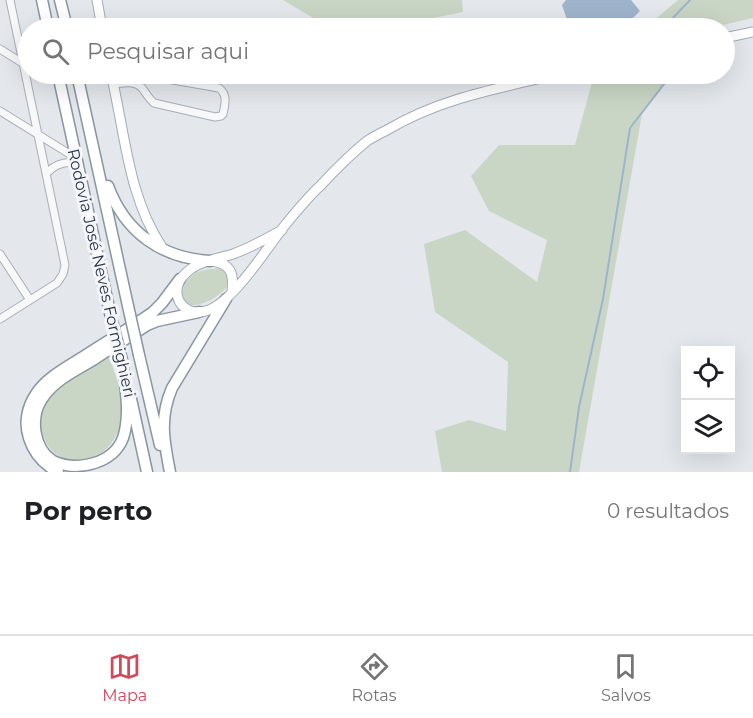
<!DOCTYPE html>
<html lang="pt">
<head>
<meta charset="utf-8">
<style>
  :root { --surface:#fff; --page:#f2f2f2; --text:#202124; --muted:#757577; --line:#e0e0e0; --accent:#d1495b }
  body { margin:0; font-family:Montserrat,sans-serif; background:var(--page); color:var(--text) }
  .controls { position:absolute; right:18px; bottom:18px; display:grid; overflow:hidden; border-radius:0px; box-shadow:0 6px 24px #0002 }
  .controls button { width:54px; height:54px; display:grid; place-items:center; padding:0; border:0; border-bottom:2px solid var(--line); background:var(--surface); color:var(--text); font:30px sans-serif }
  .list { margin:0; padding:0; list-style:none }
  h2 { display:flex; justify-content:space-between; align-items:center; height:78px; margin:0; padding:0 24px; font-size:26px }
  h2 small { font-size:20px; font-weight:400; color:var(--muted) }
  .icon { flex:none; width:33px; height:33px; fill:none; stroke:currentColor; stroke-width:2; stroke-linecap:round; stroke-linejoin:round }
  .map { position:relative; flex:none; width:753px; height:472px; overflow:hidden }
  .search { position:absolute; background:var(--surface); box-shadow:0 6px 24px #0002; left:18px; right:18px; top:18px; height:66px; display:flex; align-items:center; gap:15px; box-sizing:border-box; padding:0 21px; border-radius:33px; color:var(--muted); font-size:22px }
  .sheet { height:162px; background:var(--surface) }
  nav { display:flex; justify-content:space-around; align-items:center; box-sizing:border-box; height:84px; border-top:2px solid var(--line); background:var(--surface); font-size:16px; color:var(--muted) }
  nav a { display:grid; justify-items:center; gap:3px }
  nav .on { color:var(--accent) }
  .map>svg:first-child { display:block }
  .green { fill:#c9d6c5 }
  .water { fill:#9fb4cc }
  .lines { fill:none; stroke-linecap:round; stroke-linejoin:round }
  .stream { stroke:#9fb4cc; stroke-width:2 }
  .minor-casing { stroke:#a9aeb7; stroke-width:9 }
  .major-casing { stroke:#a3abb8; stroke-width:11 }
  .highway-casing { stroke:#8b94a3; stroke-width:13 }
  .minor { stroke:#f7f8fa; stroke-width:7 }
  .major { stroke:#fff; stroke-width:9 }
  .highway { stroke:#fff; stroke-width:10 }
  .highway-bridge-casing { stroke:#8b94a3; stroke-width:13; stroke-linecap:butt }
  .highway-bridge { stroke:#fff; stroke-width:10 }
  .labels { text-anchor:middle; stroke-width:6; stroke-linejoin:round; paint-order:stroke }
  .street-label { font-size:16px; fill:#2b3445; stroke:#f4f6f9 }
</style>
</head>
<body>
<div class="map">
<svg width="753" height="472" viewBox="0 0 753 472">
  <rect width="100%" height="100%" fill="#e4e7ec"/>
  <path class="green" d="M283,0H462L463,12L384,28H330Z
    M678,0H753V18L710,28H647V26Z
    M645,74H673L642,114L579,472H442L435,431L469,420L506,431L508,362L435,312L424,244L465,230L537,282L547,240L489,211L471,176L499,145H575L592,82Z
    M221,268C225,272 230,278 228,284C225,294 199,309 189,304C173,297 187,276 198,272C205,269 213,269 221,268Z
    M109,355C113,370 120,385 122,400C127,432 102,470 66,459C46,453 36,428 42,410C44,404 48,398 51,394C56,388 64,384 70,380C83,372 96,364 109,355Z"/>
  <path class="water" d="M566,0H631L640,11L623,28H570L562,5Z"/>
  <g class="lines">
    <path class="stream" d="M668,28L670,21L690,0
      M570,472L579,407L603,299L630,128L671,75V74"/>
    <g class="minor-casing">
      <path id="minor" d="M0,49L24,64
        M114,84C123,83 134,80 142,88C146,93 148,98 154,103L215,117L221,116L223,114C225,104 228,95 219,88L138,74
        M0,111L76,158
        M47,173C55,164 65,161 77,163
        M0,254L30,300
        M0,319L57,283L63,274L65,265L10,0"/>
    </g>
    <g class="major-casing">
      <path id="major" d="M97,0L102,28
        M724,38L753,32
        M111,74C125,132 128,197 162,247
        M282,230C266,239 250,248 233,254C217,259 199,261 187,272C165,291 182,320 209,310C234,300 265,251 282,229C294,214 307,198 321,185C335,170 351,154 367,141C373,137 381,133 387,130C440,98 500,88 559,74
        M212,261C231,264 234,273 232,291"/>
    </g>
    <g class="highway-casing">
      <path id="highway" d="M42,0L48,28
        M60,0L67,28
        M58,74L111,317
        M77,74L130,315
        M108,186C125,232 161,258 210,261
        M139,355L160,445
        M122,360C125,385 131,414 123,438C113,464 77,472 53,461C33,448 30,417 42,399C53,381 76,370 93,360C111,348 129,337 147,325L157,321L199,312
        M131,399L147,472
        M58,472C43,464 34,454 29,438C24,423 27,407 36,394C46,378 67,367 83,357C106,342 130,328 153,312L162,303L180,279
        M170,472C164,441 159,418 172,388L226,299"/>
    </g>
    <use href="#minor" class="minor"/>
    <use href="#major" class="major"/>
    <use href="#highway" class="highway"/>
    <g class="highway-bridge-casing">
      <path id="highway-bridge" d="M130,315L139,355
        M111,317L122,360"/>
    </g>
    <use href="#highway-bridge" class="highway-bridge"/>
  </g>
  <g class="labels">
    <g class="street-label">
      <text transform="translate(102 273) rotate(77)" y="6">Rodovia José Neves Formighieri</text>
    </g>
  </g>
</svg>
<div class="controls">
<button><svg class="icon" aria-label="locate" viewBox="0 0 24 24"><circle cx="12" cy="12" r="6"/><path d="M12 2v4M12 18v4M2 12h4M18 12h4"/></svg></button>
<button><svg class="icon" aria-label="layers" viewBox="0 0 24 24"><path d="M12 4l9 5-9 5-9-5zM3 14l9 5 9-5"/></svg></button>
</div>
<div class="search"><svg class="icon" aria-label="search" viewBox="0 0 24 24"><circle cx="10" cy="10" r="6"/><path d="M15 15l6 6"/></svg>Pesquisar aqui</div>
</div>
<section class="sheet">
<h2>Por perto<small>0 resultados</small></h2>
<ul class="list">
</ul>
</section>
<nav>
<a class="on"><svg class="icon" aria-label="map" viewBox="0 0 24 24"><path d="M3 6l6-2 6 2 6-2v14l-6 2-6-2-6 2zM9 4v14M15 6v14"/></svg>Mapa</a>
<a><svg class="icon" aria-label="directions" viewBox="0 0 24 24"><path d="M12 3l9 9-9 9-9-9zM9 14v-3h6M13 9l2 2-2 2"/></svg>Rotas</a>
<a><svg class="icon" aria-label="saved" viewBox="0 0 24 24"><path d="M7 4h10v16l-5-4-5 4z"/></svg>Salvos</a>
</nav>
</body>
</html>
